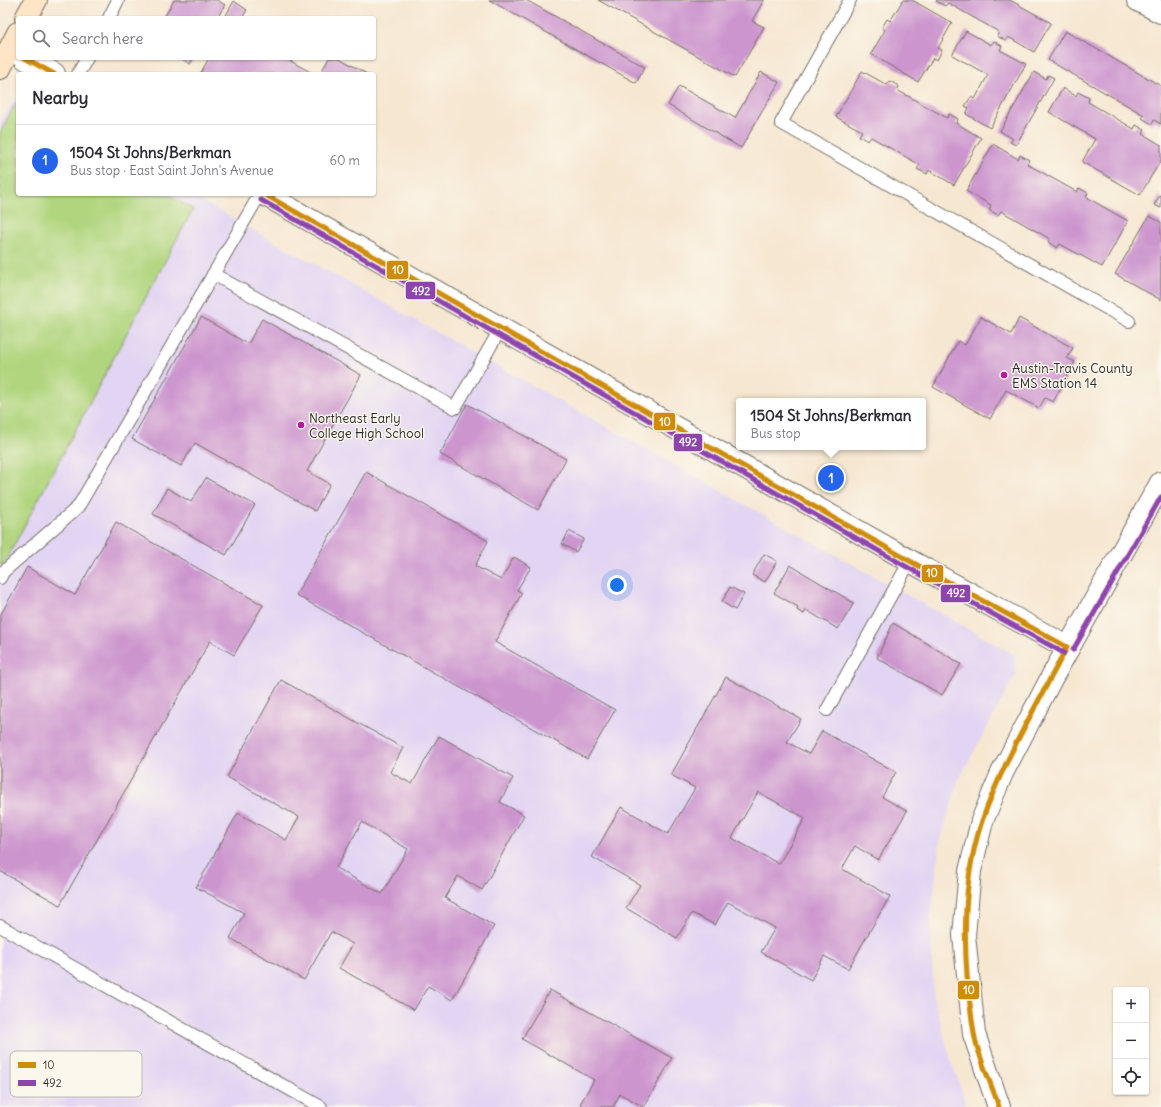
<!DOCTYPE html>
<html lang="en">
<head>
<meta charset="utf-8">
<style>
  :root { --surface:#fff; --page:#f2f2f3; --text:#2b2b33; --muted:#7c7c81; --line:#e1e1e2; --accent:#2563eb }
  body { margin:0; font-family:Delius,sans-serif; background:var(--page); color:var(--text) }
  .controls { position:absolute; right:12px; bottom:12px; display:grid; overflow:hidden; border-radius:4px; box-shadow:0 1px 3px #0004 }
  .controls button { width:36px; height:36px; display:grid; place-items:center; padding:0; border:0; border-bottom:1px solid var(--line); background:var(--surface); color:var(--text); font:20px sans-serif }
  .you { position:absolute; left:617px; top:585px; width:14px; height:14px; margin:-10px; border:3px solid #fff; border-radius:50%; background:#1a73e8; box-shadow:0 0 0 6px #1a73e833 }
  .badge { display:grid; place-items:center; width:26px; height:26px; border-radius:50%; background:var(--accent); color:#fff; font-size:13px; font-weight:700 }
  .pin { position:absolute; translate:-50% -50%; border:2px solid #fff; box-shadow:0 1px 4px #0006 }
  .popup { position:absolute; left:736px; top:398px; width:190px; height:52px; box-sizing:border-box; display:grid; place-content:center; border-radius:4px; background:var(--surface); filter:drop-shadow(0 1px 3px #0005); font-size:13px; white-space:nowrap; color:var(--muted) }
  .popup b { font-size:15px; color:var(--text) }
  .popup::after { content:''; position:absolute; left:50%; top:100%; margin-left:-8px; border:8px solid transparent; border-top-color:var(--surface) }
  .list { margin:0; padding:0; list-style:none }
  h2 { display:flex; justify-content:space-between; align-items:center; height:52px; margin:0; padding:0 16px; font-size:17px }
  h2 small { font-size:13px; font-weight:400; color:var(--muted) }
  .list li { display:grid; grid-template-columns:26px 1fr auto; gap:12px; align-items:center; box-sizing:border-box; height:72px; padding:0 16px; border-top:1px solid var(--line) }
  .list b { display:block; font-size:15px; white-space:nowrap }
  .list p { margin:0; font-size:13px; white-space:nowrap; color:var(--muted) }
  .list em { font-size:13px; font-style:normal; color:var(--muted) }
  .icon { flex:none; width:22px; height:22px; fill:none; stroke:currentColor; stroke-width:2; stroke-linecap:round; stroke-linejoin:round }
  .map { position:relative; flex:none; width:1161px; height:1107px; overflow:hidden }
  .search { position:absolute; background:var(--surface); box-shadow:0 1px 3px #0004; left:16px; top:16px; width:360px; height:44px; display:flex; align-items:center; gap:10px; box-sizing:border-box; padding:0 14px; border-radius:4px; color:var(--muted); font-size:15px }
  .panel { position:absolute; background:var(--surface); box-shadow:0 1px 3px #0004; left:16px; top:72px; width:360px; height:124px; border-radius:4px }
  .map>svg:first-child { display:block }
  .built { fill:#e2d4f3 }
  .green { fill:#b1d57e; stroke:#6e8054 }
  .building { fill:#cc95ce; fill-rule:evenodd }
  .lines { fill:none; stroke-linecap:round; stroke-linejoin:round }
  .service-casing { stroke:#726d65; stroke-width:14 }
  .minor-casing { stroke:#726d65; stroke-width:24 }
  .tertiary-casing { stroke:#726d65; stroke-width:24 }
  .secondary-casing { stroke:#726d65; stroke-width:24 }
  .service { stroke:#fff; stroke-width:12 }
  .minor { stroke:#fff; stroke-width:22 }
  .tertiary { stroke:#fff; stroke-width:22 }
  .secondary { stroke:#fde5c5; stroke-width:22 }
  .bus-1-casing { stroke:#fbf7ec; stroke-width:8 }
  .bus-2-casing { stroke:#fbf7ec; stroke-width:8 }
  .bus-1 { stroke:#ce8d09; stroke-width:5 }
  .bus-2 { stroke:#8e44ad; stroke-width:5 }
  .poi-dot { fill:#b5179e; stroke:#fbf7ec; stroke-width:1.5 }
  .labels { text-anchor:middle; stroke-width:3; stroke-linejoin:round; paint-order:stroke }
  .poi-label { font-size:13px; fill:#2b2b2b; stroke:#fbf7ec; text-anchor:start }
  .key { fill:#fbf7ec; stroke:#bdbab2; stroke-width:1 }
  .key-label { font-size:11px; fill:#2b2b2b }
  .line-badge { stroke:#fbf7ec; stroke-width:1.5 }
  .badge-label { font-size:11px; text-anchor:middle; font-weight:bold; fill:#fff }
</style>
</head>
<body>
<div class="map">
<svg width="1161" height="1107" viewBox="0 0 1161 1107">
  <rect width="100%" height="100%" fill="#fbf7ec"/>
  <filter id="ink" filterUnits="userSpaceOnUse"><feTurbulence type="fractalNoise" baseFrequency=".025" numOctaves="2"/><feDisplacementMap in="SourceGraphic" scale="8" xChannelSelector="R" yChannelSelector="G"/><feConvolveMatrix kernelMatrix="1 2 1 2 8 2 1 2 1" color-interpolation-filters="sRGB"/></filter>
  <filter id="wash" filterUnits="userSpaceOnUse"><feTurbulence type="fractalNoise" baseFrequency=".012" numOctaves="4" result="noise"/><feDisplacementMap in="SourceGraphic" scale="16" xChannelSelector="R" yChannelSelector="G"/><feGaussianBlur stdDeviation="0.9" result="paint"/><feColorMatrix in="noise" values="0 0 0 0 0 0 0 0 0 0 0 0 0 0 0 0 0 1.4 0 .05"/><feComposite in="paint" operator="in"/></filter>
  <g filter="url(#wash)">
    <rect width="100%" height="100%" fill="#f6e7d1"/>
    <path class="built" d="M17,98L18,99V194H189L1015,655L1016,674L959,779L940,841L930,925L934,999L952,1064L967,1107H0V123L9,107Z"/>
    <path class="green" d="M15,104L18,105V194H167L193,209L3,566L0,564V133Z"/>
    <g id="blocks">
      <path class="building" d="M174,0H217L225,5L217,18H164Z
        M489,0H526L645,67L636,83Z
        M598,0H764L752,21L764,27L735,77Z
        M903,0H912L952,23L938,48L942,50L937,60L933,58L918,82L871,54L885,30L882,28L887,19L890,21Z
        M937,0H1010L1051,23L1034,52L1008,37L1006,41L997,36L999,32L948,3L945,6L936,1Z
        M234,1L247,10L242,18H230L226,15Z
        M966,31L991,45L994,41L1002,46L1000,50L1026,64L990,128L966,114L969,108L965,106L971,97L975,99L988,75L952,55Z
        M1065,31L1161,86V124L1154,120L1152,124L1142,118L1144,115L1048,60Z
        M180,58H193L190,64Z
        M209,58H285L314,74H200Z
        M329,58H339L367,74H320Z
        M862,71L887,85L890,81L899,86L897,90L947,118L949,114L958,119L956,123L981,138L954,185L929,170L927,174L917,169L920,165L871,137L868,141L859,136L862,131L836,117Z
        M761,72L779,82L741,148L668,105L679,86L735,118Z
        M1034,72L1046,79L1048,75L1054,78L1016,145L1010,142L1013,139L1000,131Z
        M1063,88L1076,96L1078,92L1089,98L1088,102L1134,129L1136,125L1145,130L1143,134L1161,145V160L1140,195L1082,162L1095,139L1049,112Z
        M993,144L1018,159L1020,155L1029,160L1027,164L1077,192L1079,188L1088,193L1086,197L1128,221L1102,267L1060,244L1057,248L1048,242L1050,239L1001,211L998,215L989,210L991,205L966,191Z
        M1161,194V208L1154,205Z
        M1149,216L1161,222V300L1115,274Z
        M201,317L248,344L262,319L361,375L307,471L330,484L315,511L195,443L181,466L132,439Z
        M981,317L1011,334L1019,318L1073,348L1067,358L1075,362L1053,402L1045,398L1039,408L1006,390L990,419L933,387L958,341L965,345Z
        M467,404L566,459L538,510L440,454Z
        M366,472L488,541L475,566L501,580L514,557L531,567L517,590L522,593L495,642L615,710L587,759L296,595Z
        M206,478L255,505L226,555L153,514L167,488L191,502Z
        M116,522L263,605L234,655L210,641L60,905L0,871V616L27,567L75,595Z
        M569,531L584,539L576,552L562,544Z
        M764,554L777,561L765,582L752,575Z
        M790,565L854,603L838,629L806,610L804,614L797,610L798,607L774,593Z
        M730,587L744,594L735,610L722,602Z
        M893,623L961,664L942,695L877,658Z
        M726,677L801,719L787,742L809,754L822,731L896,772L882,797L907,811L878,860L855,846L842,869L890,896L848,969L824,956L811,980L761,952L775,928L728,902L715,925L692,913L677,938L626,908L640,885L592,857L621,807L668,834L695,788L671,775ZM758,792L805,818L779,864L732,838Z
        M281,680L403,748L390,772L412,784L439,736L513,778L500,802L524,815L482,890L458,876L445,898L494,926L452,1000L428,986L414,1010L339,968L353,944L331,932L304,980L230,938L244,913L196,887L238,813L286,840L299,817L227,777ZM362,822L408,849L382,894L336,868Z
        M550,990L672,1058L644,1107L620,1094L613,1107H585L580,1104L594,1080L522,1039Z"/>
    </g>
  </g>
  <g filter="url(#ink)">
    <use href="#blocks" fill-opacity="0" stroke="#726d65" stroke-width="1"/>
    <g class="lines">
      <g class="service-casing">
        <path id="service" d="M850,0L781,123L1129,321
          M109,18L118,0
          M78,74L87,58
          M213,274L455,408L501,328
          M0,578L3,572L78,507L260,194
          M827,710L910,561
          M0,926L321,1107"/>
      </g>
      <g class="minor-casing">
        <path id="minor" d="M1138,0L1161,12"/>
      </g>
      <g class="tertiary-casing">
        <path id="tertiary" d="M25,58L54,74
          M264,194L910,561L1067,647
          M999,1107L974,1034L964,935L970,871L982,821L1002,773L1052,677L1161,483"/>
      </g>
      <g class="secondary-casing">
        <path id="secondary" d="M26,18L36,0
          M0,68L18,33"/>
      </g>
      <use href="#service" class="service"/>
      <use href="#minor" class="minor"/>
      <use href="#tertiary" class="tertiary"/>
      <use href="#secondary" class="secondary"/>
      <g class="bus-1-casing">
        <path id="bus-1" d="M25,58L54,74
          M264,194L910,561L1067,647
          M999,1107C992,1085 977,1054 974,1033C963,965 960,886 982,821C1003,761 1038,703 1067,647"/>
      </g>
      <g class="bus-2-casing">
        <path id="bus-2" d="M261,200L907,567L1064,653
          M1073,650L1161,497"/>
      </g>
      <use href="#bus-1" class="bus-1"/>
      <use href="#bus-2" class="bus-2"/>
    </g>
  </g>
  <g class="poi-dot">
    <circle cx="1004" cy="375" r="4"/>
    <circle cx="301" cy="425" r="4"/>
  </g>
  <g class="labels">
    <g class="poi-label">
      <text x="1012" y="373">Austin-Travis County<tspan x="1012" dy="15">EMS Station 14</tspan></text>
      <text x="309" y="423">Northeast Early<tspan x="309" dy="15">College High School</tspan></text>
    </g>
  </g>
  <rect x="10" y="1051" width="132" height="46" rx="6" class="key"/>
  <rect x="18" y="1062" width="18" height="6" fill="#ce8d09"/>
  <rect x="18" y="1080" width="18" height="6" fill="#8e44ad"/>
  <g class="key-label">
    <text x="43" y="1069">10</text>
    <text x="43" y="1087">492</text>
  </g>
  <g class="line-badge">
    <rect x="386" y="260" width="23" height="20" rx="4" fill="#ce8d09"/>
    <rect x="405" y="281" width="31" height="19" rx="4" fill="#8e44ad"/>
    <rect x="653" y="412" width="23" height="19" rx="4" fill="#ce8d09"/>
    <rect x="673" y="433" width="30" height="19" rx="4" fill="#8e44ad"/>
    <rect x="921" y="564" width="23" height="19" rx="4" fill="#ce8d09"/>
    <rect x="940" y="584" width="31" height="19" rx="4" fill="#8e44ad"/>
    <rect x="957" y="980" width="23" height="20" rx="4" fill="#ce8d09"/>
  </g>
  <g class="badge-label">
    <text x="398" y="274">10</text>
    <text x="421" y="295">492</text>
    <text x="665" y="426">10</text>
    <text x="688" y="446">492</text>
    <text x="932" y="577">10</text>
    <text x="956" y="597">492</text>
    <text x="969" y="994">10</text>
  </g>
</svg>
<div class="controls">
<button>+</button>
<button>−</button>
<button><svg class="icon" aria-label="locate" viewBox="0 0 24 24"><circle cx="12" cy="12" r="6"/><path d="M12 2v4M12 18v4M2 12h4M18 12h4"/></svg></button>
</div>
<div class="you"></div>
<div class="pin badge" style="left:831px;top:478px">1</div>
<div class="popup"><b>1504 St Johns/Berkman</b>Bus stop</div>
<div class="search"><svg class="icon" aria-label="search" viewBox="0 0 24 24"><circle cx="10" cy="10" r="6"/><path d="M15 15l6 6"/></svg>Search here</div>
<section class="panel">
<h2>Nearby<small></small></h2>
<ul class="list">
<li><span class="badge">1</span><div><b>1504 St Johns/Berkman</b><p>Bus stop · East Saint John's Avenue</p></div><em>60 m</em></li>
</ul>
</section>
</div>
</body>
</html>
